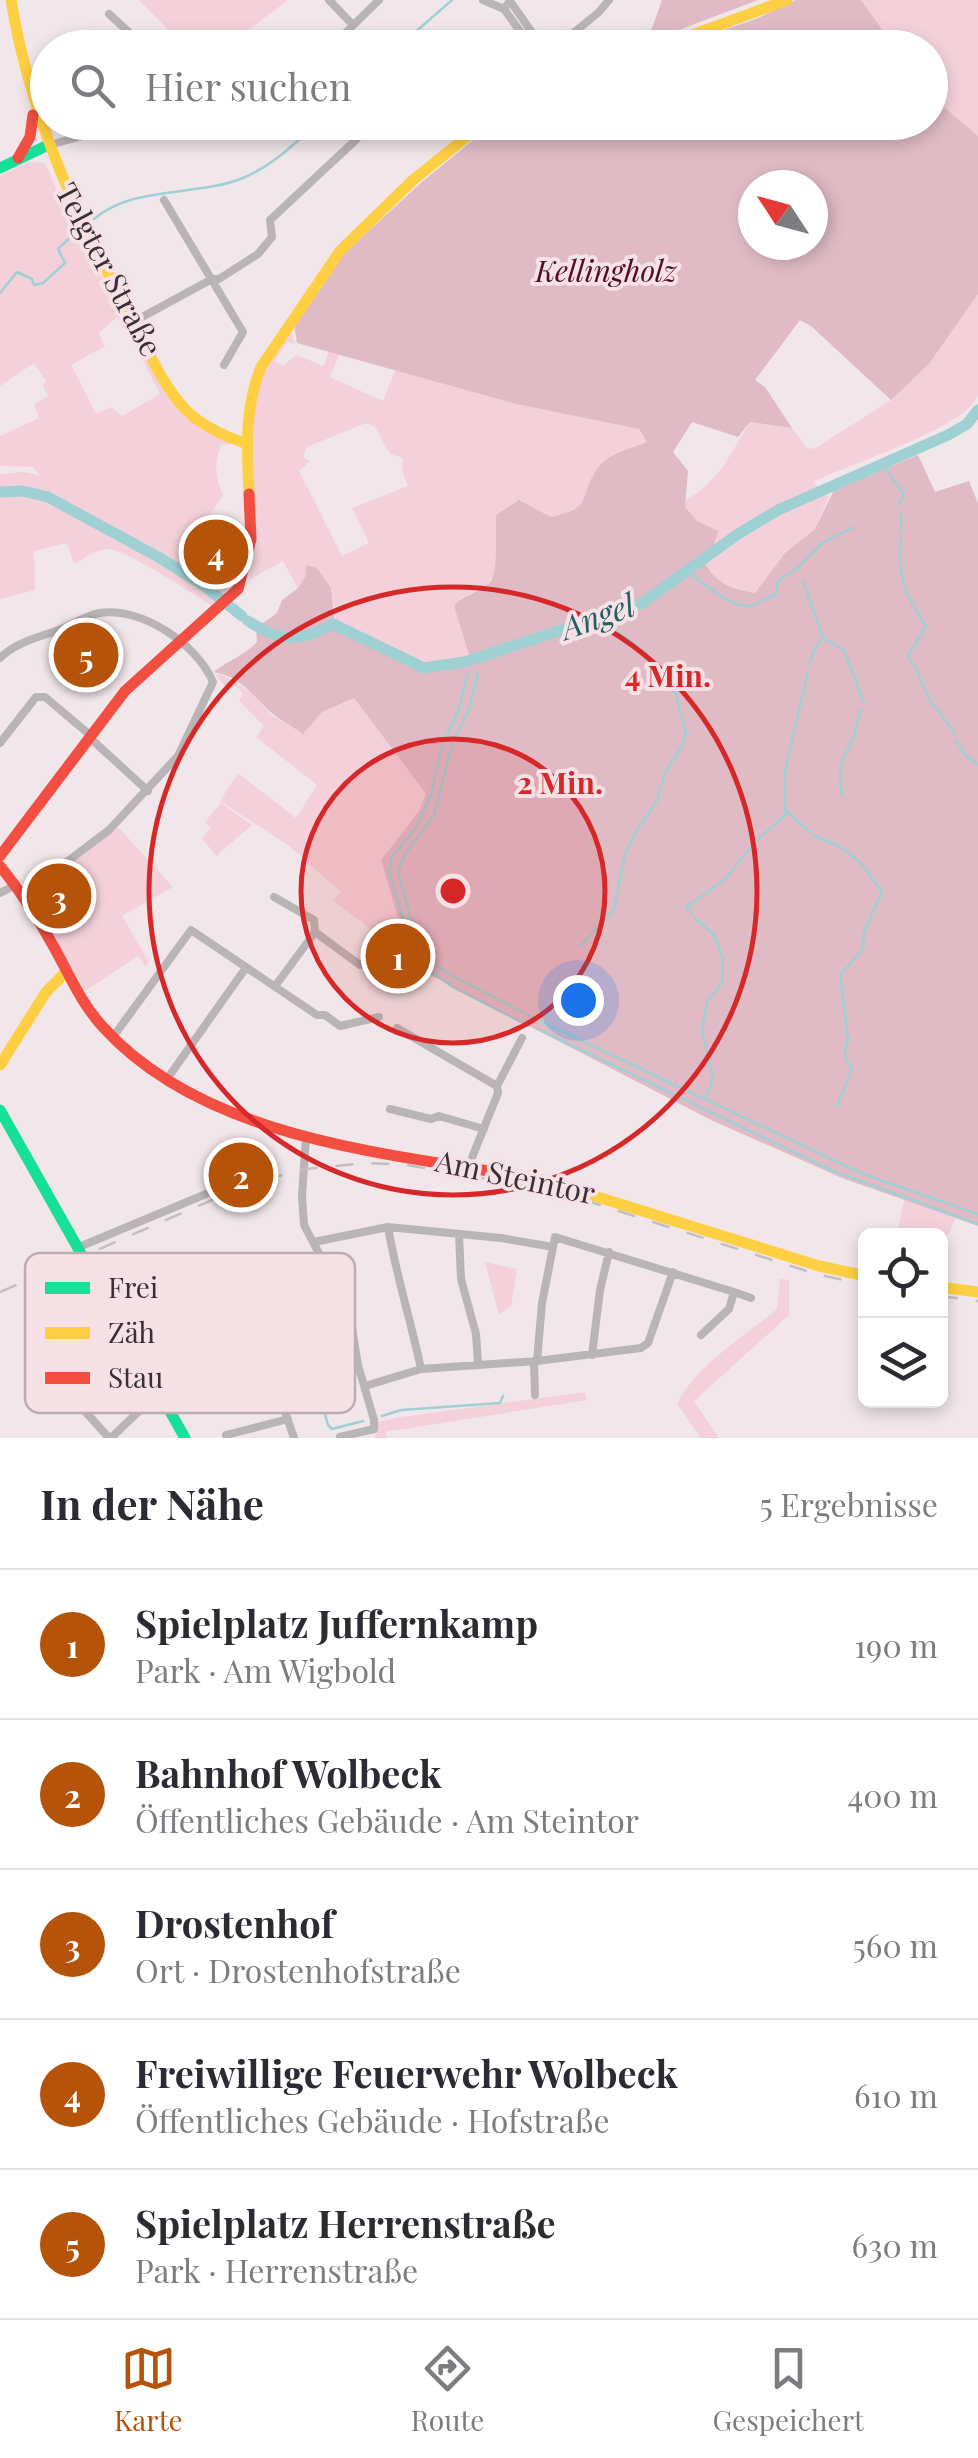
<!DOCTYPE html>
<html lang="de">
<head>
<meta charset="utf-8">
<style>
  :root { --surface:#fff; --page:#f2f2f3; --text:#2b2b33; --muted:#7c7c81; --line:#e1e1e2; --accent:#b45309 }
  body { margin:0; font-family:"Playfair Display",serif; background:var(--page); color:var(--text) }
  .controls { position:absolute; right:30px; bottom:30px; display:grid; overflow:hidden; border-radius:15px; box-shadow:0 5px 15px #0003 }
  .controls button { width:90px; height:90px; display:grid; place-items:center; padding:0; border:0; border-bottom:2px solid var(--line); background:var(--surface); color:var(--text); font:50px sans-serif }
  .compass { position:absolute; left:738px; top:170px; width:90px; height:90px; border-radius:50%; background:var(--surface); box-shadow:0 5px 15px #0003; rotate:306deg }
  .you { position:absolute; left:578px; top:1000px; width:35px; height:35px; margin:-25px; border:8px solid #fff; border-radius:50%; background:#1a73e8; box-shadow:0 0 0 15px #1a73e833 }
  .badge { display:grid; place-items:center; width:65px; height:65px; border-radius:50%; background:var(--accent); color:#fff; font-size:32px; font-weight:700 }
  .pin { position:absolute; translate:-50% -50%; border:5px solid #fff; box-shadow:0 2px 10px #0006 }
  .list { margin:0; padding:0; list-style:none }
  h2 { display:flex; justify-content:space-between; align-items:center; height:130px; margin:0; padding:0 40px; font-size:42px }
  h2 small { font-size:32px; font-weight:400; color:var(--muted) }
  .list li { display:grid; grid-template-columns:65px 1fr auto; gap:30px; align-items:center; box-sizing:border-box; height:150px; padding:0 40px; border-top:2px solid var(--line) }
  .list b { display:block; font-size:38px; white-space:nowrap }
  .list p { margin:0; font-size:32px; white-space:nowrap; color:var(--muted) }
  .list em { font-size:32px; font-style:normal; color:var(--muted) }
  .icon { flex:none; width:55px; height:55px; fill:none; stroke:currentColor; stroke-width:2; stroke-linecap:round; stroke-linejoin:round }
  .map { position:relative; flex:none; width:978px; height:1438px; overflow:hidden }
  .search { position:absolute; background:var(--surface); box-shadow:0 5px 15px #0003; left:30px; right:30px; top:30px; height:110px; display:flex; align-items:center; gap:25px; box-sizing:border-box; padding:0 35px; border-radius:55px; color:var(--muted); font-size:38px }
  .sheet { height:880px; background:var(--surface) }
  nav { display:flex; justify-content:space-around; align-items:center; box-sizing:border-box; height:140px; border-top:2px solid var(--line); background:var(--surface); font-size:28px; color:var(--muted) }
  nav a { display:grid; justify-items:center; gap:5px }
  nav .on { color:var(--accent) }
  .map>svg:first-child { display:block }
  .green { fill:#f4d1da; fill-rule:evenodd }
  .forest { fill:#e0bbc5; fill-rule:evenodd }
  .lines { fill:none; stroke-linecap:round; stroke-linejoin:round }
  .stream { stroke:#9fd0d4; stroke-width:2.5 }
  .river { stroke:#9fd0d4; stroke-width:11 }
  .street { stroke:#b9b4b6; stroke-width:8 }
  .fast { stroke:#16e098; stroke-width:11 }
  .slow { stroke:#ffcf43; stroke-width:11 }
  .jam { stroke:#f24e42; stroke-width:11 }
  .rail { stroke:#c2bfc0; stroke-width:2.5; stroke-dasharray:18 18; stroke-linecap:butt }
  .ring { fill:none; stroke:#d62828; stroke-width:5 }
  .labels { text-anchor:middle; stroke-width:8; stroke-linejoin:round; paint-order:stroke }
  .street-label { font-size:30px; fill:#383032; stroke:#f6e1e6 }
  .park-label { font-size:30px; font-style:italic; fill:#520b28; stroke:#f6e1e6 }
  .water-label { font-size:32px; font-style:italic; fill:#226063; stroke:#f6e1e6 }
  .key { fill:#f6e1e6; stroke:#bdacb0; stroke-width:2.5 }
  .key-label { font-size:28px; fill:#383032 }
  .centre { fill:#d62828; stroke:#f6e1e6; stroke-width:5 }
  .ring-label { font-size:30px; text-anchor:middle; font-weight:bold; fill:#d62828; stroke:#f6e1e6; stroke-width:8; stroke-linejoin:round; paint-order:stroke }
</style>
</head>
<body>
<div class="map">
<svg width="978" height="1438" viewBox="0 0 978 1438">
  <rect width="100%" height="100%" fill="#f1e6e9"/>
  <path class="green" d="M139,0H288L247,31L234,47L186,48Z
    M861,0H978V136L968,130L931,96L930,48L895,47Z
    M28,162L45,163L64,207L130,328L125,331L117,317L99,333L105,346L71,365L96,414L111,407L122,416L160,394L131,337L134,335L169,388L232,444L221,445C214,463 215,477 223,495L206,520L208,539L190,535L186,539L216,567L230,586L212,606C196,595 124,549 109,549C96,549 85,558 74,564L67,543L34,551L35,590L0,599V474L23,472L40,475L33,467L0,466V436L39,418L34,404L48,396L43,386L46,381L34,363L0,386V176Z
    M978,294V396C963,429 849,464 813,482L829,496L815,529L785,553L755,593C680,579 719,547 685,507V501C723,478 728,456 750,422L792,428L806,447L814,449L891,400L929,364Z
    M290,329L295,344L287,342L275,361L283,366L296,355L324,366L329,350L340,353L330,377L383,401L396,369L516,404L639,429L647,442C631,449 608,453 598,469C578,497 595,507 551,517L519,500L496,515C495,533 502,572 487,584C476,592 464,594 454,606L469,655L437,665L419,662L336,621L331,588L305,569V577L298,588L283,561L249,580L255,540L252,412L260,375ZM366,423L375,427L390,454L403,458L402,470L408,486L352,508L369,543L342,556L299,471L310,461L303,457L307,447Z
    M215,674H221L253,694L271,715L303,733L322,712L354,698L426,794L419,811L381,860L409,955L417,968L409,979L393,970L394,958L385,955L375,945L379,935L333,901L341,892L289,846L220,801L238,773L296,818L317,785L256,737L264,726L239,701L243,693L236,686L228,690Z
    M221,803L252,825L216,856L202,838L211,828L205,822Z
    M118,827L173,887L122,916L149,962L145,966L138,956L85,991L47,925L88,897L69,865Z
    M904,1200L956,1218L941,1251L940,1236L897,1235Z
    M485,1262L517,1269L511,1306L499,1315Z
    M780,1279L789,1280V1315L694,1401L719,1438H701L677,1404C696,1365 745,1336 777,1309Z
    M585,1392L587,1400L385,1432L387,1438H376L374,1423L401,1417Z"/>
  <path class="forest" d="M662,0H758L647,42Z
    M796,0H861L895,47L674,48L758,18Z
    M931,96L978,136V294L929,364L891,400L811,326L800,320L755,380L765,387L792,428L750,422L738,437L692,422L673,452L688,471L685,507L697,521L718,531L713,547L702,556C712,582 728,588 755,593L785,553L815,529L834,490L918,455L935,492L969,481L978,503V1226L842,1178L711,1120L417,968L409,955L381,860L419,811L426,794L354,698L322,712L303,734C292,726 278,719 268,710C252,694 239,676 214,672C230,659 244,656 257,642L256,628L277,613L282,600L298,588L305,577L306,565L317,568L331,588L335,627L423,670L463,667L469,655L454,606C464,594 479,593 490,582C499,573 495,529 496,515L519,500L551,517C595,507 578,497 597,469C608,453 630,449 647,442L639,429L516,404L297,343L294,324L337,260L422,182L494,123L930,122ZM753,185H813V245H753Z"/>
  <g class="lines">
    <path class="stream" d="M397,48L452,0
      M94,219C134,185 196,197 243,178C273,165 294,145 317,122
      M0,293L17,272L32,279L34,285L43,283L65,263L58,249L75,233
      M882,463L904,495L898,506
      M901,531V514
      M901,536C897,574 904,595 926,626L908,656C920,671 921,685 930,700C938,712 947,720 954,734
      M688,571C699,581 731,606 746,606C758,607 765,595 776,595L778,581L796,569L821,544L853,527
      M803,581L823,638L815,648L809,664
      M603,619L609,626
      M613,629C640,646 656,659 672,688
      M823,638L844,650L864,703
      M469,661L470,665
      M482,662V657
      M468,673L458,711L442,746L431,795L417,826L392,857L389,872L407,932L409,950L416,961L453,987L529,1026
      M478,673L469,709L453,741L434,815L404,856L398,872L420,953L445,972L534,1018
      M956,740L965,755L978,764
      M842,795C838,764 840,766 852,741C857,730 856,719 862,709
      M785,810L810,832
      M814,836L841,847L860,862L882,892L864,932L863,949L840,975L848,1039L844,1055L852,1069L837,1106
      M692,913L686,907L724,880L759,838L785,815V772L808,671
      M695,918L714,935L723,958L722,983L707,1002L702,1030L713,1077L707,1097
      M580,946L614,910L625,854L638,828L657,801L665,773L683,744L686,732L675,692
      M540,1021L863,1174L978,1214
      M538,1029L833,1171L978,1224
      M302,1332L328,1425L332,1429L363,1421
      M382,1416L401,1410L500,1403L503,1396"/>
    <path class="river" d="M0,492L23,491L48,497L160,558L203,585L242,616
      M248,621C282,643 297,643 333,624L424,668L464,662L641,604L738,534L778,510L948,435L967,424L978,410"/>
    <path class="street" d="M329,0L353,25
      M483,0L504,9L532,48
      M504,9L510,1L543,48
      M109,14L146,48
      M60,47V48
      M330,48L379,0
      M555,48L599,12L609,0
      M459,122H465
      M46,146L132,122
      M164,200L243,332L224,365
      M133,322L212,279H219L258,254L272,237L270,220L375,122
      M0,658C15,643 36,638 56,631C70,626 85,616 99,613C141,606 197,644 213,682L178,756L109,830L23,895
      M89,737L148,791
      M0,743L36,697H45L90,735
      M0,893L16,885
      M274,897L314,920L315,932L276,985
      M315,932L360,965
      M397,1028L497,1086L498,1093L469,1165
      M113,1037L191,930L317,1015H325L340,1026L379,1017
      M167,1079L245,969
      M497,1086L522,1038
      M390,1109L431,1119L439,1116L484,1129
      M306,1137L302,1196L304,1225L349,1310L358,1365L374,1420V1429L340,1437
      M388,1227C396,1275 411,1321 421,1369
      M459,1234L461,1279L476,1334L478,1364
      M314,1242L388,1227L501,1238L553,1247L555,1237L734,1292L729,1309L701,1335
      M79,1247L206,1194
      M199,1274L243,1355L282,1403L294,1438
      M734,1292L751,1298
      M592,1355L600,1290L609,1252
      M38,1359L109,1438
      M534,1361L535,1395
      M537,1361L542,1303L553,1247
      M365,1386L421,1369L537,1361L641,1348L648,1343L673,1272
      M226,1435L288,1419
      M111,1438L160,1391"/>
    <path class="fast" d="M0,168L46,146
      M0,1110L185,1438"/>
    <path class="slow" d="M11,0C31,121 78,219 135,325C150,354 163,386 186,410C202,426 224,436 245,443
      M657,48L787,0
      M249,494C247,451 244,408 261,367L340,251L413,180L485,122
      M0,1065L46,992L66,972
      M543,1180L819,1266L866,1276
      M940,1287L978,1292"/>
    <path class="jam" d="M18,158L30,137L33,115
      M0,856L125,691L238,589L251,539L249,494
      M0,866C21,892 39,920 55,949C70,976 81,1003 103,1027C208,1143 398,1154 543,1180"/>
    <path class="rail" d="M0,1292L249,1184L305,1169L367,1163L407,1165L556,1191L816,1274L866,1285
      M940,1296L978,1301"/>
  </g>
  <circle cx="453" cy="891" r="152" fill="#d62828" fill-opacity=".12"/>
  <g class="ring">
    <circle cx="453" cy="891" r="152"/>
    <circle cx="453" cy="891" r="304"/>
  </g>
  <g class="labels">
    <g class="street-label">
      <text transform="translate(108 270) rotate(62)" y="10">Telgter Straße</text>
      <text transform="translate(515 1178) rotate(12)" y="10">Am Steintor</text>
    </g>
    <g class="park-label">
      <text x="606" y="282">Kellingholz</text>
    </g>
    <g class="water-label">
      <text transform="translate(598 617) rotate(-20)" y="11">Angel</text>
    </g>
  </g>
  <rect x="25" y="1253" width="330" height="160" rx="15" class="key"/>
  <rect x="45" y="1282" width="45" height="12" fill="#16e098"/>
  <rect x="45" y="1327" width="45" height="12" fill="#ffcf43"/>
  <rect x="45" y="1372" width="45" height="12" fill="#f24e42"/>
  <g class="key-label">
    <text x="108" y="1298">Frei</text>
    <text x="108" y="1343">Zäh</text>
    <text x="108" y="1388">Stau</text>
  </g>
  <circle cx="453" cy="891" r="15" class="centre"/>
  <g class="ring-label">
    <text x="668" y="687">4 Min.</text>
    <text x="560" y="794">2 Min.</text>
  </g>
</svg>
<div class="controls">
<button><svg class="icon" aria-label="locate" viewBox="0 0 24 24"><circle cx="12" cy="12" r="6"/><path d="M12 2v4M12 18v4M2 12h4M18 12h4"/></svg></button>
<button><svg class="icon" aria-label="layers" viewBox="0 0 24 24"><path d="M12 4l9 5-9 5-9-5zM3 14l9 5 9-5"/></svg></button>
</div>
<svg class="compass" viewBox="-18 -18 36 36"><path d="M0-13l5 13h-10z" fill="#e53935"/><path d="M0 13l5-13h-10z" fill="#7c7c81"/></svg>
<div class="you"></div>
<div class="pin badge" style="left:398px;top:956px">1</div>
<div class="pin badge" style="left:241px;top:1175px">2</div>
<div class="pin badge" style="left:59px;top:896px">3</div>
<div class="pin badge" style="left:216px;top:552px">4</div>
<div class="pin badge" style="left:86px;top:655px">5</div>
<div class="search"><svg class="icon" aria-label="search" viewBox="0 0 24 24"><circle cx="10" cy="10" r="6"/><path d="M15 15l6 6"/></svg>Hier suchen</div>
</div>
<section class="sheet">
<h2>In der Nähe<small>5 Ergebnisse</small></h2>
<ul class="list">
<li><span class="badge">1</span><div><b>Spielplatz Juffernkamp</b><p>Park · Am Wigbold</p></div><em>190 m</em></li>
<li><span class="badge">2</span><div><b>Bahnhof Wolbeck</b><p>Öffentliches Gebäude · Am Steintor</p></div><em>400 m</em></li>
<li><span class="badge">3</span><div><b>Drostenhof</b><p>Ort · Drostenhofstraße</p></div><em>560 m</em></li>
<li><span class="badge">4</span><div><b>Freiwillige Feuerwehr Wolbeck</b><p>Öffentliches Gebäude · Hofstraße</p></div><em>610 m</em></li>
<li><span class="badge">5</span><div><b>Spielplatz Herrenstraße</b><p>Park · Herrenstraße</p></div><em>630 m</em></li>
</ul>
</section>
<nav>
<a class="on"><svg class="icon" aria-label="map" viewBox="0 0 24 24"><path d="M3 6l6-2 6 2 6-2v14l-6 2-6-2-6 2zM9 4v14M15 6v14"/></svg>Karte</a>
<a><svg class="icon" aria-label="directions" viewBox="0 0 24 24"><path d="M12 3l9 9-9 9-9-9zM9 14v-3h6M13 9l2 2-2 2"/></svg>Route</a>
<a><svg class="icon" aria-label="saved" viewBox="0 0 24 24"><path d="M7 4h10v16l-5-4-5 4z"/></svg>Gespeichert</a>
</nav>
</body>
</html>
